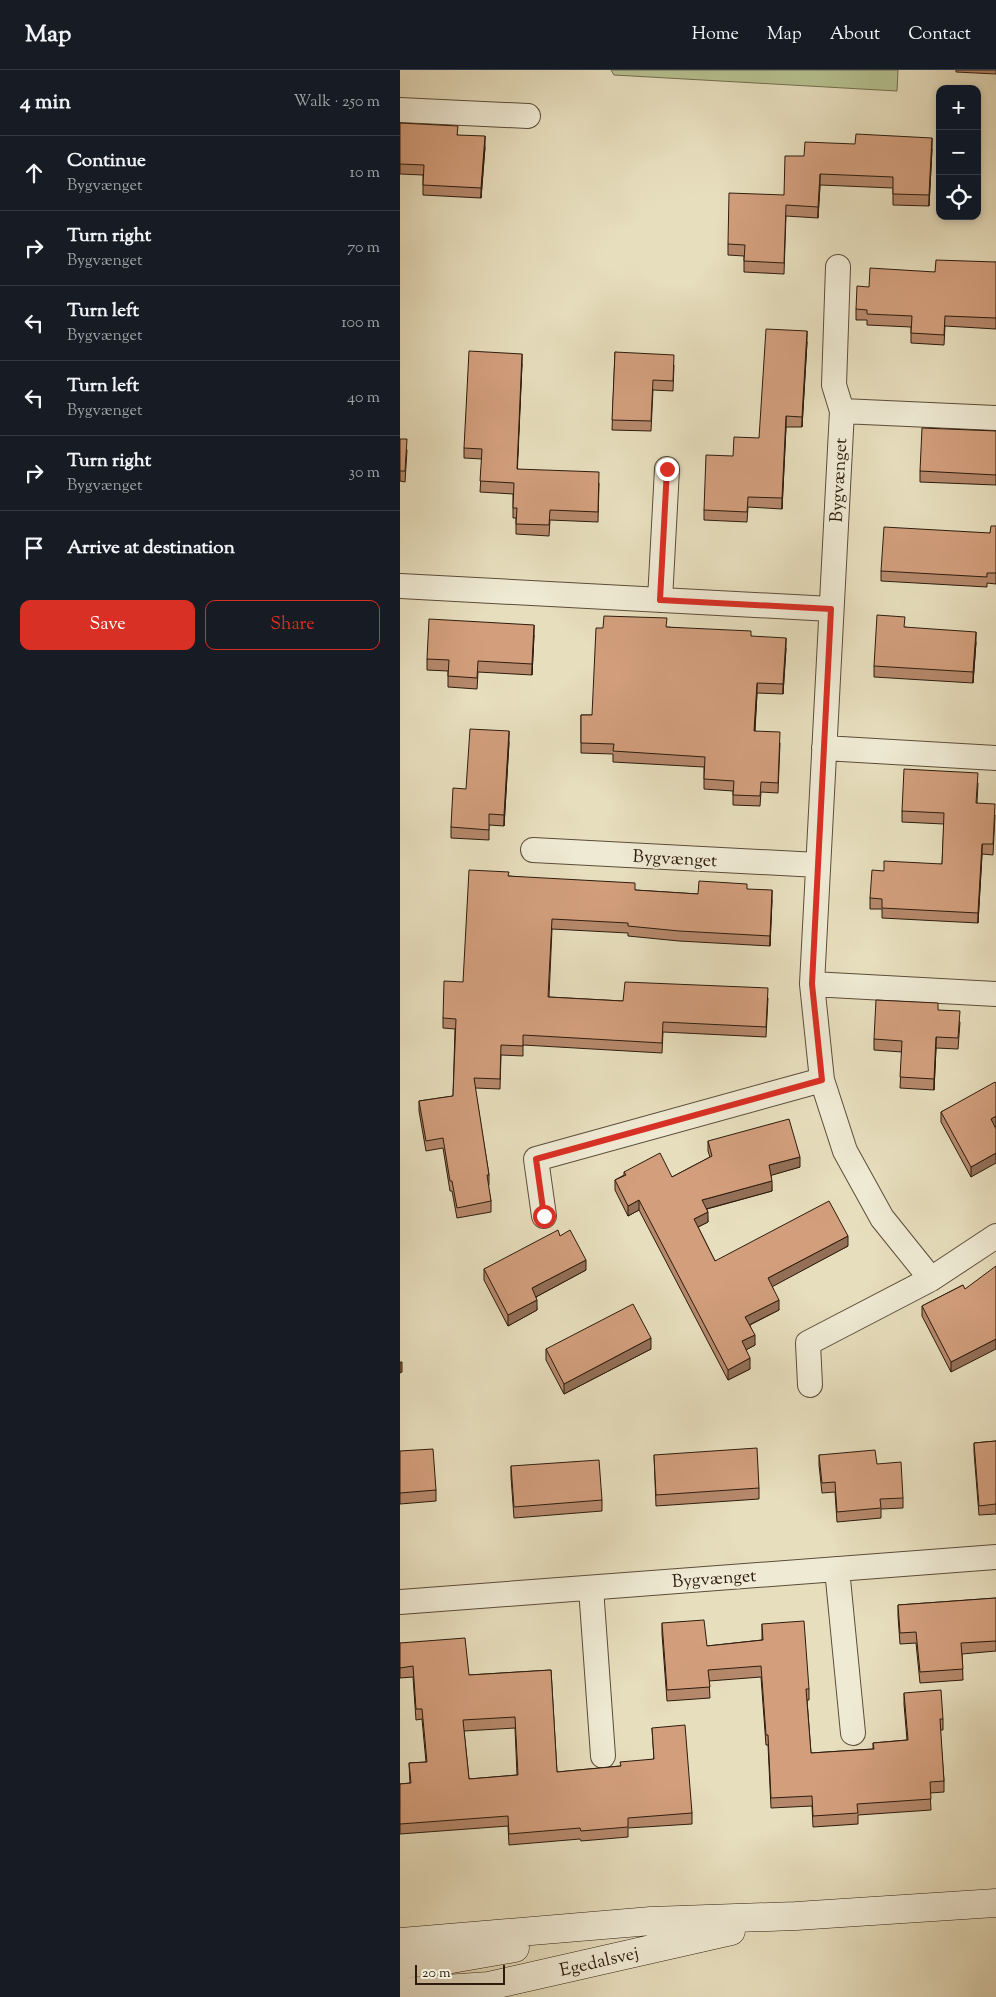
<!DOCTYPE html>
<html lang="en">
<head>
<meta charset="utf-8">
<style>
  :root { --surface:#171b24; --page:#20242c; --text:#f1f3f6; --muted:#9ea1a6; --line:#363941; --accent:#d93025 }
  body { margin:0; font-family:"Sorts Mill Goudy",serif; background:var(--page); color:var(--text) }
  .controls { position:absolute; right:15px; top:15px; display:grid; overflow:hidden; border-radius:10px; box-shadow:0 2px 8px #0003 }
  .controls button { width:45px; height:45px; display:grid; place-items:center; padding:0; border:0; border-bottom:1px solid var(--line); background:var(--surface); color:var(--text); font:25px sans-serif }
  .scale { position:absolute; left:15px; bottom:12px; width:90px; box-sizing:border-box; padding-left:5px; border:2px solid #2d1c0d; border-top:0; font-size:14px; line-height:18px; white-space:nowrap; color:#2d1c0d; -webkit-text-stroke:4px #efead4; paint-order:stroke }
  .stop { position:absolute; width:15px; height:15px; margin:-11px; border:4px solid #d93025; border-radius:50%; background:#fff }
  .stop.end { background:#d93025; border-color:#fff; box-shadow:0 1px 5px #0008 }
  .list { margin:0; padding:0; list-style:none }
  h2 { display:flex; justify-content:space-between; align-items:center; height:65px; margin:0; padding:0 20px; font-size:21px }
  h2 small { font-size:16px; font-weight:400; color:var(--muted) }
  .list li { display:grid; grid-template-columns:32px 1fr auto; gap:15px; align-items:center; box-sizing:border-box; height:75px; padding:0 20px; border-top:1px solid var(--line) }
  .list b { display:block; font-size:19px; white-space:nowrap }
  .list p { margin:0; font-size:16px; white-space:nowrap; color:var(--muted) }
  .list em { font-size:16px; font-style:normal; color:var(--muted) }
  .actions { display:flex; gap:10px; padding:15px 20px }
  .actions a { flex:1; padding:11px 0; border:1px solid var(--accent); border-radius:10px; text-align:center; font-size:18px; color:var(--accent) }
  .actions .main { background:var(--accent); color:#fff }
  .icon { flex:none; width:28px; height:28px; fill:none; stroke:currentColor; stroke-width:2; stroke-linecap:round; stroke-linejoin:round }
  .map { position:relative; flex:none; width:596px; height:1927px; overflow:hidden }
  header { display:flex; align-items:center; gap:30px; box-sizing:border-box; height:70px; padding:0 25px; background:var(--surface); border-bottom:1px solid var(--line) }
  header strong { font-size:24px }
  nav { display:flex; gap:28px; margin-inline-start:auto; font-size:18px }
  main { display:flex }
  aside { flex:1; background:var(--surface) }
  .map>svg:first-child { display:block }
  .green { fill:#b6c190; stroke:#726e4e }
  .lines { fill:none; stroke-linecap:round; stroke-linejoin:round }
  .street-casing { stroke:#5c4c39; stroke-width:26 }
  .secondary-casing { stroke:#2d1c0d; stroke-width:29 }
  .street { stroke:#efead4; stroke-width:24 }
  .secondary { stroke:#efead4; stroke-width:28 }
  .wall { fill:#b5886b; stroke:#2d1c0d; fill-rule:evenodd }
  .shaded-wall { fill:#936f57; stroke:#2d1c0d }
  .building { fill:#d29e7c; stroke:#2d1c0d; fill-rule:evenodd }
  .route { stroke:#d93025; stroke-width:6 }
  .labels { text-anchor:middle; stroke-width:4.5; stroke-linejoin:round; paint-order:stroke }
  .street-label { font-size:18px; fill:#2d1c0d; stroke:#efead4 }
</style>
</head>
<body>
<header>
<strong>Map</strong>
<nav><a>Home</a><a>Map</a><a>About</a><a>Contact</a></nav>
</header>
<main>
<aside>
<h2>4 min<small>Walk · 250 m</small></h2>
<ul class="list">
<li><svg class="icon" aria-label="ahead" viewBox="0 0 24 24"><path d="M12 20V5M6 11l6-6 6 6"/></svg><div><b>Continue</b><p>Bygvænget</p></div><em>10 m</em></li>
<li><svg class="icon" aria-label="right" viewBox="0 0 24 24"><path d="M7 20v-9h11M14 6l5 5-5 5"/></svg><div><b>Turn right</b><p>Bygvænget</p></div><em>70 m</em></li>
<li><svg class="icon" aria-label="left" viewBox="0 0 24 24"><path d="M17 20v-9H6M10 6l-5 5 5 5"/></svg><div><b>Turn left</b><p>Bygvænget</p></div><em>100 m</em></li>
<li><svg class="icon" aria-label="left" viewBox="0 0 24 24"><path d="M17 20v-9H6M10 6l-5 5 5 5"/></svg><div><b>Turn left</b><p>Bygvænget</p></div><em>40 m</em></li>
<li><svg class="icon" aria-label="right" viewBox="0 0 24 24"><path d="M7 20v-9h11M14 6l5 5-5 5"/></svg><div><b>Turn right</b><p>Bygvænget</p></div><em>30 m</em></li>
<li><svg class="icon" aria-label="arrive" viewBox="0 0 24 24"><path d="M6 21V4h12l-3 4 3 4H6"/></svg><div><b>Arrive at destination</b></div></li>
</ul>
<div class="actions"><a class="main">Save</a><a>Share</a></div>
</aside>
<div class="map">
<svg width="596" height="1927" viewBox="0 0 596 1927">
  <rect width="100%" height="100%" fill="#e7debd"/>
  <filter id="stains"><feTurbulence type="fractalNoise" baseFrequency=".004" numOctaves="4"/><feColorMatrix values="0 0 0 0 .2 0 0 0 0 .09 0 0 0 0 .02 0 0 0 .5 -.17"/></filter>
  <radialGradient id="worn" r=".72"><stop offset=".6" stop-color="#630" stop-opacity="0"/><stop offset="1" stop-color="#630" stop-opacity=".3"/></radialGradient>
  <path class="green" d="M211,0H498L497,21L214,5Z"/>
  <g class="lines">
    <g class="street-casing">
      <path id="street" d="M0,40L128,46
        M438,197L434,315L442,341
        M0,516L431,539
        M260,530L267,399
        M424,678L596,688
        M133,780L418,795
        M412,914L596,924
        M144,1146L136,1089L422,1010
        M531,1209L482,1148L445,1081L422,1010L412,914L442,341L596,348
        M410,1315L408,1273L531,1209L596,1166
        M437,1499L453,1663
        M191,1518L203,1686
        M0,1532L596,1487"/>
    </g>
    <g class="secondary-casing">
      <path id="secondary" d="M0,1872L251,1851L396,1846L596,1833
        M0,1894L46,1890L115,1878
        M0,1922L89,1916L331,1861"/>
    </g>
    <use href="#street" class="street"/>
    <use href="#secondary" class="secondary"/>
  </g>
  <path class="wall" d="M556,0H596V4L556,2Z
    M0,53L58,65L85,77L81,128L23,125V105L0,104Z
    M532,79L529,136L493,135V118L420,115L418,148L386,146L384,204L344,202V186L328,185V174L384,125L404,86Z
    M596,192V259L545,256L544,275L511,273V257L467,255V250H456V239L469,217L535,202Z
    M407,272L402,357H386L382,439L348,437L347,452L304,450V440L333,386L359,368Z
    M215,282L274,295L273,321L253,320L251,361L212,360Z
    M122,294L117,399L199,413L198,452L150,450L149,466L116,464V448H113V424L80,422L82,389L64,388V378Z
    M596,361V415L520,412V401Z
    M0,369L7,380L5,412L0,411Z
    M596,456V514L587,513V517L481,511V501L590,463Z
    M267,557L351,566L386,578L383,624L357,623L355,661L380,673L378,723L361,722L360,736L333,735V721L304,719V697L213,692V684L181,683V645H192Z
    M505,557L576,572L573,613L474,607V596Z
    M134,565L132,605L78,602L77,619L48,617V601L27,600V589Z
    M109,672L104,756L89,755V770L51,768V757L66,719Z
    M578,713L577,733L595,745L593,785L582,784L578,853L482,848V839H470V828L484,801L542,794L544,754L502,752V741Z
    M109,806L235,820L298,824L347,819L372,830L370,876L279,871L228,866V863L152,859L149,927L223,931L368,928L366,967L263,962L262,983L123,975V986L101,985L100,1019L75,1018L89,1105V1115H88L91,1131V1142L57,1148L52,1121H50L43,1078L26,1081L19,1041V1031L53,1026L55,959L43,958V948L63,912Z
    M538,940L560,952L558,979L536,978L534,1020L500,1018L502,982L474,980V969Z
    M596,1014V1056L595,1057L571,1107L541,1052V1042Z
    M308,1071L400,1097L371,1105L372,1121L307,1139L308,1152L298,1157L315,1191L448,1176L372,1216L379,1240L350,1255L355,1275L346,1280L350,1299L328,1310L239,1140L228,1146L215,1120V1110L224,1105V1102L272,1107L310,1087L308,1081Z
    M160,1166L186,1200L136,1227L137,1240L108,1256L84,1210V1199Z
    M563,1215L551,1302L522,1246V1236Z
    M146,1279H251L164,1324L146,1290Z
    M596,1371V1444L579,1445L574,1382V1373Z
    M0,1381L36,1420V1431L0,1434Z
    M254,1385L359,1418V1429L256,1436Z
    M419,1385L477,1394L503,1428V1438L481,1439V1448L437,1452L435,1422L422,1423L419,1395Z
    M111,1396L202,1430V1441L114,1448L111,1407Z
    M596,1528V1581L562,1584L563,1610L520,1613L516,1573L500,1574L498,1546V1535Z
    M262,1553L307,1576L362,1570V1554L409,1619V1630H407L411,1683L473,1679V1673L507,1670L504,1634V1623L543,1649V1660H540L544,1711V1722L530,1723L531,1740L458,1745V1754L413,1757L412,1736L371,1738L368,1675H366L361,1607L309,1611L310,1628L267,1631L262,1564Z
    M0,1573L69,1605L151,1600L157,1702L220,1696L254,1689L252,1658L292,1743V1754L228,1758V1767L181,1771L180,1769L109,1775L108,1756L0,1764V1714L10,1713L9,1693L26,1692L22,1649L16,1650L13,1607L0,1608ZM115,1658L117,1705L69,1709L64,1661Z"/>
  <path class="shaded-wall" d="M85,66V77L81,128V118Z
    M532,68V79L529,136V125Z
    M420,104V115L418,148V137Z
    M407,261V272L402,357V347Z
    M122,284V294L117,409V399Z
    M386,346V357L382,439V428Z
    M134,555V565L132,605V594Z
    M576,562V572L573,613V602Z
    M386,568V578L383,624V614Z
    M357,613V623L354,672V661Z
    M109,661V672L104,756V745Z
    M582,774V784L578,853V843Z
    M372,820V830L370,876V866Z
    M536,967V978L534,1020V1009Z
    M596,1046V1056L591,1059V1049Z
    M596,1083V1093L571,1107V1097Z
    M400,1087V1097L369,1106V1095Z
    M372,1111V1121L302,1140V1130Z
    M239,1130V1140L228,1146V1136Z
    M308,1142V1152L294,1159V1149Z
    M448,1166V1176L368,1219V1208Z
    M186,1190V1200L132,1229V1218Z
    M137,1230V1240L108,1256V1245Z
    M379,1230V1240L345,1257V1247Z
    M355,1265V1275L342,1282V1271Z
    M251,1268V1279L164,1324V1314Z
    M596,1269V1279L551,1302V1292Z
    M350,1288V1299L328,1310V1300Z
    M0,1292H2V1302L0,1303Z"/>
  <path class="building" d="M0,53L58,56L57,65L85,66L81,118L23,115L24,95L0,94Z
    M456,64L532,68L529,125L493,124V107L420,104L418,137L386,135L384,193L344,191L345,175L328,174L329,123L384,125L385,86H404L405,72L455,74Z
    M536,190L596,192V248L545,246L544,265L511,263L512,246L467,244V240L456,239L457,216L469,217L470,198L535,202Z
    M366,259L407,261L402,347L386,346L382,428L348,427L347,442L304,440L306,385L333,386L334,367L359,368Z
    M69,281L122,284L117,399L199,402L198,442L150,440L149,455L116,454L117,438H113L114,413L80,411L82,379L64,378Z
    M215,282L274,285L273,311L253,310L251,351L212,350Z
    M522,358L596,361V405L520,401Z
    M0,369H7L5,401H0Z
    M591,456H596V503H587V507L481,501L484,457L590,463Z
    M477,545L505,547L504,557L576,562L573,602L474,596Z
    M204,546L267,548L266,557L351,561V566L386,568L383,614L357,613L354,661L380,662L378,713L361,712L360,726L333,725L334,711L304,709L305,687L213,681L214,674L181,673V645H192L196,558H203Z
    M29,549L134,555L132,594L78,591L77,608L48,606L49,590L27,589Z
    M70,659L109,661L104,745L89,744V760L51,757L53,718L66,719Z
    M504,699L578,703L576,733L595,734L593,774H582L578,843L482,838V829L470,828L472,800L484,801V791L542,794L544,743L502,741Z
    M69,800L109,802L108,806L235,813V820L298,824L299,811L347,814V819L372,820L370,866L279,861L228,856V853L152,849L148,927L223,931L225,912L368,918L366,957L263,952L262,973L123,965V976L101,975L100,1009L74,1008L89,1105H87L91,1131L57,1138L52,1111H50L43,1068L26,1071L19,1031L53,1026L56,949L43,948L44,911L63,912Z
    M476,930L538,933V940L560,941L558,968L536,967L534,1009L500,1007L502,971L474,969Z
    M595,1012L596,1014V1046L591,1049L596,1059V1083L571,1097L541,1042Z
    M389,1049L400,1087L369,1095L372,1111L302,1130L308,1142L294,1149L315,1191L429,1131L448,1166L368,1208L379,1230L345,1247L355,1265L342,1271L350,1288L328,1300L239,1130L228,1136L215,1110L226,1105L224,1102L260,1083L272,1107L312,1086L308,1071Z
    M158,1160L160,1166L170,1160L186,1190L132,1218L137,1230L108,1245L84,1199Z
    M596,1196V1269L551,1292L522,1236L563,1215L565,1219Z
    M233,1234L251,1268L164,1314L146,1279Z
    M596,1371V1434L579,1436L574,1373Z
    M357,1378L359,1418L256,1425L254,1385Z
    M33,1379L36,1420L0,1423V1381Z
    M475,1380L477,1394L501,1392L503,1428L480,1429L481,1438L437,1442L435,1412L422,1413L419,1385Z
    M199,1390L202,1430L114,1437L111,1396Z
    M596,1528V1571L561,1573L563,1599L520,1602L516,1562L500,1563L498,1535Z
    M304,1550L307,1576L363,1570L362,1554L404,1551L409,1619H406L411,1683L474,1679L473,1673L508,1670L504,1623L541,1620L543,1649H540L544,1711L530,1712L531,1729L457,1734L458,1743L413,1746L412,1726L371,1728L368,1665H366L361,1596L308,1600L310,1617L267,1620L262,1553Z
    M65,1568L69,1605L151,1600L157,1702L221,1696L220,1692L254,1689L252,1658L285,1655L292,1743L228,1748V1757L181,1761L180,1758L109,1764L108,1746L0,1754V1714L11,1713L9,1693L27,1692L22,1639H16L13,1596L0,1598V1573ZM115,1647L118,1705L69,1709L63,1650Z"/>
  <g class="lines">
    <path class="route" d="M144,1146L136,1089L422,1010L412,914L431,539L260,530L267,399"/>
  </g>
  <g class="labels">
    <g class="street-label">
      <text transform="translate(438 410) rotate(-87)" y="6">Bygvænget</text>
      <text transform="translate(275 788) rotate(3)" y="6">Bygvænget</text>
      <text transform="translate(314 1508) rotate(-4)" y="6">Bygvænget</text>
      <text transform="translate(199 1891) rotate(-13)" y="6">Egedalsvej</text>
    </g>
  </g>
  <rect width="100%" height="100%" filter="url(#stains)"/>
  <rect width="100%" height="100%" fill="url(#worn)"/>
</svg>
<div class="controls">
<button>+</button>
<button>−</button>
<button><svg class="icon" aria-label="locate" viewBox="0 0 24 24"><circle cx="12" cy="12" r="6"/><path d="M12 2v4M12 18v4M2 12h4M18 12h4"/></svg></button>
</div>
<div class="scale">20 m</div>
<div class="stop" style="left:144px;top:1146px"></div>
<div class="stop end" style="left:267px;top:399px"></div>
</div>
</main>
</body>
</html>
